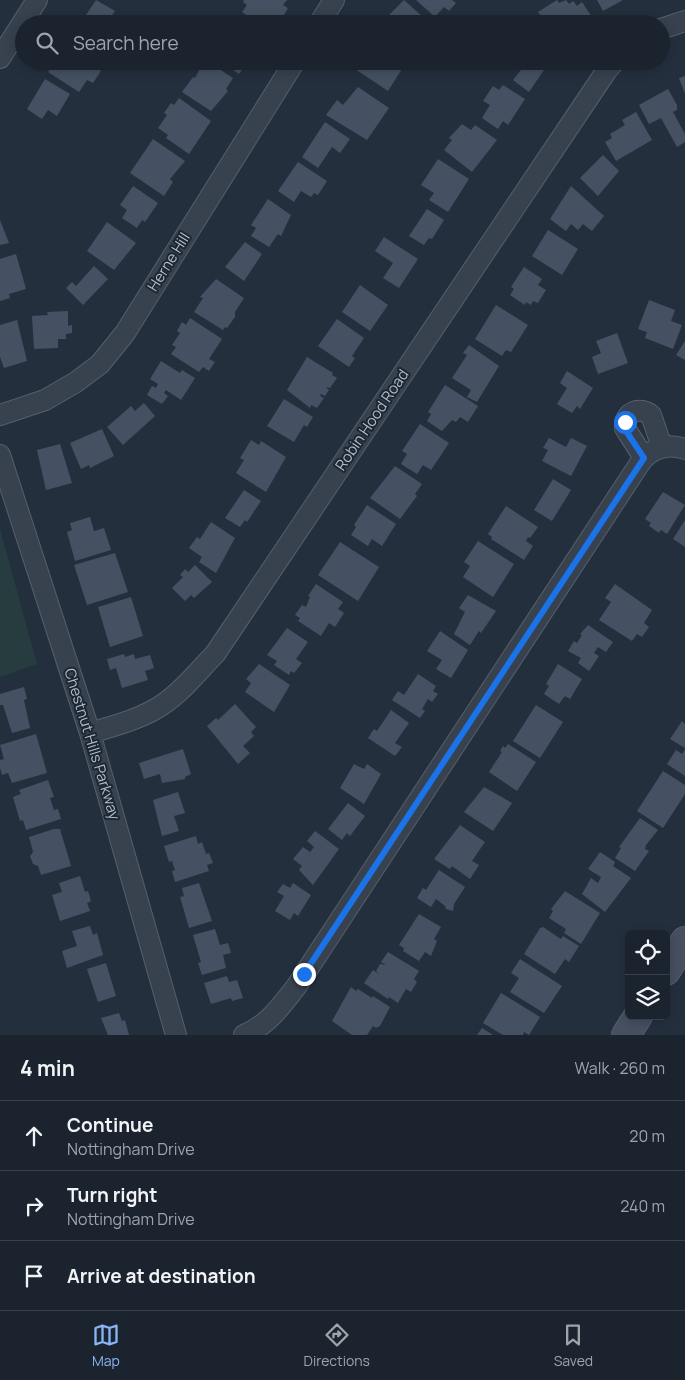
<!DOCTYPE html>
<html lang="en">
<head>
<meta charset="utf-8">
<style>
  :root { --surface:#1b232e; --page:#282f3a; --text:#f1f3f6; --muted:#a0a4aa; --line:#39404a; --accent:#8ab4f8 }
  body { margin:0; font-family:Manrope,sans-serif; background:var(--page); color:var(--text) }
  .controls { position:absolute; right:15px; bottom:15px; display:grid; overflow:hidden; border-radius:8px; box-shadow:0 2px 12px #0003 }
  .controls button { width:45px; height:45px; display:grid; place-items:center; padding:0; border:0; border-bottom:1px solid var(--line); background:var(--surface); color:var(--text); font:25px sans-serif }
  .stop { position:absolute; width:15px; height:15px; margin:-11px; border:4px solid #1a73e8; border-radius:50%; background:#fff }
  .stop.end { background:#1a73e8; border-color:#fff; box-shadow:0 1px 5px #0008 }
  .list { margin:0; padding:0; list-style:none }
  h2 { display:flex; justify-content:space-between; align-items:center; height:65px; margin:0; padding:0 20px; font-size:21px }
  h2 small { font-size:16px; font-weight:400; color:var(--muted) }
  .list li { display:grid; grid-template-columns:32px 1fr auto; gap:15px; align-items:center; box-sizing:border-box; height:70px; padding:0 20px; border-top:1px solid var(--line) }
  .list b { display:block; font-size:19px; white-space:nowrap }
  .list p { margin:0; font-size:16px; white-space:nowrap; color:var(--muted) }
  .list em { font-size:16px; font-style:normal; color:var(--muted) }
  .icon { flex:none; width:28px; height:28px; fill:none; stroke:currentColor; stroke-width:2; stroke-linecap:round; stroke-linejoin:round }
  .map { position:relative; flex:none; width:685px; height:1035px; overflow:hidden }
  .search { position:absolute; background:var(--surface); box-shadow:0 2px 12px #0003; left:15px; right:15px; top:15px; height:55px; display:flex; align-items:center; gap:12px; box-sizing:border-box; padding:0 18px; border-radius:28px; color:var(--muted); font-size:19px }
  .sheet { height:275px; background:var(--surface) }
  nav { display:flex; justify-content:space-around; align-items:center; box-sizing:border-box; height:70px; border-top:1px solid var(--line); background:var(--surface); font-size:14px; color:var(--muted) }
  nav a { display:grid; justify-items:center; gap:2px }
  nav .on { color:var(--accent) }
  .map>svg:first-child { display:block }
  .green { fill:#263c3f }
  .building { fill:#455162 }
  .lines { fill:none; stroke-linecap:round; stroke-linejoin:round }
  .minor-casing { stroke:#565f6c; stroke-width:22 }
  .secondary-casing { stroke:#565f6c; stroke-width:30 }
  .minor { stroke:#38414e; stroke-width:20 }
  .secondary { stroke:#465061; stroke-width:28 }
  .route { stroke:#1a73e8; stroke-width:6 }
  .labels { text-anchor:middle; stroke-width:4; stroke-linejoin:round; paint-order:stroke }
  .street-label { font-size:15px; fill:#b4bcc9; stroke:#1d2633 }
</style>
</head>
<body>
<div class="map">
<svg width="685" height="1035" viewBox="0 0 685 1035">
  <rect width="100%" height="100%" fill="#242f3e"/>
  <path class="green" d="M0,529L37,664L0,677Z"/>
  <path class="building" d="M96,0L115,11L106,24H84L86,20L84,18Z
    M244,0H287L283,5L288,8L282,18L277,15L271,24H259L242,12L247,5L243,2Z
    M404,0L431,24H394L387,17Z
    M416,0H452L456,3L449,11L444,7L435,17Z
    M557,0L559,3L566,0L569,4L573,1L577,6L582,2L596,23L546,24L538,12Z
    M597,0H623L603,11Z
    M56,61H100L95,68L101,71L93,83L87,80L79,92L48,72Z
    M204,61H207L233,78L226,89L228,91L211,111L182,92L193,77L195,78Z
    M225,61H252L247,69L244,67L239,74L223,63Z
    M360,61H407L388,91L355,69Z
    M528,61H545L548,64L529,92L513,80Z
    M685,76V94L679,78Z
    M45,79L70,94L57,116L48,110L42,119L27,109Z
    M503,85L525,99L508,125L503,121L498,129L482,118L490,105L483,101L493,86L499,90Z
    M358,87L389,108L367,140L326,115L337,100L343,105Z
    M668,89L677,105V110L673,112L685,134V142L677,147L661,118L649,124L639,105Z
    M179,98L211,121L189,154L166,138L168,135L158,128L167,115L164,113L171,103L174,105Z
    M636,112L652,140L616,161L605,142L612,138L610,134L625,125L622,120Z
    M325,122L350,139L340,153L332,147L318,168L302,157Z
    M462,124L471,130L475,125L497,140L472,172L444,150L452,140L449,138Z
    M153,139L185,161L170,179L173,182L164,196L130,173Z
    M603,155L619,171L598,196L580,178Z
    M438,159L469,179L448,212L429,200L434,193L421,185Z
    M298,162L327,181L318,195L314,193L311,197L301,191L294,202L278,191Z
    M133,186L158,203L145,222L142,220L137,228L122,218L127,210L120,205Z
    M571,186L604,216L592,231L583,224L578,230L571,224L566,231L550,219Z
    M268,199L291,215L281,236L278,234L269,247L251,236L256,228L251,225Z
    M427,209L444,220L432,239L429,238L424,245L409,236Z
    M0,220L9,243L0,245Z
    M107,222L136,243L114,270L87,251Z
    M548,230L578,249L562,275L532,256Z
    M384,237L418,259L399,288L383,278L393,263L375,251Z
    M245,242L262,254L244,281L225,267Z
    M16,254L26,289L9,294L10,298L0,301V259Z
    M94,266L108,279L83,305L66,288L72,282L76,286Z
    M524,267L542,279L538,285L546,290L538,303L533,301L531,305L526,302L525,305L510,295L514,289L511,287Z
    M216,279L244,298L235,312V317L227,328L225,327L223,330L194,312L203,298L200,297Z
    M360,285L388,305L370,331L342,312Z
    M649,300L675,310L671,321L682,325L673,349L645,338L647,332L638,329Z
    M496,305L528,325L511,352L506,350L502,356L475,339Z
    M68,311V326L72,325V333L66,334V339H58V348L34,349L32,316L48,315L47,312Z
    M190,318L222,339L209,359L215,362L209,371L203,367L199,372L171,354L176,347L172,345L180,333L177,331L182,322L186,325Z
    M337,319L364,338L352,356L355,358L349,367L318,346Z
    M17,320L27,361L4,368L0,357V325Z
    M617,333L628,363L598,374L592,357L601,353L596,341Z
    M685,341V360L676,355Z
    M469,345L499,366L477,402L467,397L471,390L452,378L467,355L463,353Z
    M307,357L333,373L332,375L337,378L330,388L326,387L329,390L325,396L321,394L320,396L324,398L317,408L311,405L310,408L287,390Z
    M161,361L180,373L182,370L195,378L181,400L166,390L164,393L168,396L162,404L147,395L152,386L156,388L158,384L150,379Z
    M567,371L593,388L580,409L577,406L572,413L557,404L567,388L560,383Z
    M445,385L478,406L468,422L460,417L456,422L452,420L442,431L427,421L431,414L428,412Z
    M284,399L313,417L307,427L304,425L294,442L267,426Z
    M144,403L155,416L123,445L107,427L131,406L135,411Z
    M420,424L449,443L431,470L423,465L417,474L401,464L407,454L402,451Z
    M102,429L114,456L90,468L89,465L81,469L70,443Z
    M549,438L566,447L571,438L587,446L571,476L542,461L548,450L543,448Z
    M251,440L259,445L261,441L286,457L266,492L236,473L244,460L240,458Z
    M60,444L72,483L46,490L37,450Z
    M395,466L422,484L415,494L417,496L400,519L370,498Z
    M553,479L571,490L552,521L534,510Z
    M244,490L261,501L247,522L245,520L240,527L225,518Z
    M663,492L685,505L667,534L661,530L659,533L649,526L651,523L645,519Z
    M367,505L396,524L382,546L372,539L368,546L351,535L356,527L354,525Z
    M506,506L538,527L530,538L528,537L526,541L533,546L524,560L491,539L492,537L488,534Z
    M90,517L94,531L104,528L111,550L75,561L67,532L72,530L70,523Z
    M685,520V547L673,539Z
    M211,522L235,538L216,573L199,562L202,557L189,548L197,537L200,539Z
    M478,541L514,564L493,597L463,577L470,566L464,562Z
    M340,542L379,567L358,601L318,575Z
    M115,553L128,592L87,605L74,565Z
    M195,565L212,582L194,598L191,595L185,601L172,588L183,577L180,575L185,569L188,572Z
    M316,584L343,602L338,609L344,613L335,627L329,623L321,636L298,621L300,618L295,615L302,605L306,607L310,597L308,596Z
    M615,584L652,610L644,623L649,627L642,637L637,634L632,641L599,620L611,602L605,598Z
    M468,595L496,611L481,633L479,631L470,645L454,634L465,612L459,608Z
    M131,597L143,636L110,647L98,607Z
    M588,625L613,642L606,652L598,647L594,653L599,656L589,671L578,663L581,658L568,651L574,641L577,643L582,635L580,634Z
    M287,628L308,642L296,659L302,663L294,673L291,671L289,675L274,665L277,661L267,655Z
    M440,631L468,650L451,678L436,669L442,660L427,651Z
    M124,654L125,657L134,654L135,659L150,655L154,668L145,671L148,680L122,688L116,668L110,670L107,659Z
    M259,664L290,685L274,712L245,692L251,683L246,679Z
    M558,664L582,679L570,699L565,696L559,704L544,694L549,686L546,684Z
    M418,674L436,686L433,691L438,694L432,702L428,699L422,709L425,711L420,718L392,700L398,691L404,695Z
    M24,687L27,699L24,700L30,728L12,733L3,705H0V694Z
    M235,704L256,727L251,732L254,736L243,746L250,753L238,764L207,726L216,718L218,720Z
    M536,705L563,722L540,758L513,741Z
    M391,710L409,723L395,743L402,747L395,756L368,738L374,729L377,731Z
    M682,721L685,724V748L670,739Z
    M36,734L47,773L12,783L8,773L2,775L0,768V760L4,759L0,745Z
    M508,744L536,762L517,791L489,772L502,752L500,751L503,746L505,748Z
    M183,749L191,774L185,777V779L162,783L160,774L144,779L139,763Z
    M685,749V776L667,764L676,750L682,754Z
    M354,764L364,769L367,764L381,774L364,804L340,788Z
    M663,771L685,785V794L663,828L637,811Z
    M48,780L54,797L50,798L54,810L58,809L61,819L26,830L23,820L20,821L13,797L21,794L19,790Z
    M484,787L512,803L493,831L464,812Z
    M178,792L185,813L174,816L179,831L162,836L153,800Z
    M348,803L365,816L350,836L347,833L342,840L328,829Z
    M640,818L658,830L646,845L645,849L649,851L635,871L615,858L621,848L619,847Z
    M460,825L485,842L472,861L479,865L470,879L452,866L450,869L434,859Z
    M54,829H60L71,866L41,875L38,866L33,864L30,856L33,852L29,837Z
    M315,831L339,849L313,885L299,870L302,866L293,859L303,847L310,852L314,847L307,841Z
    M196,836L198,844L202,842L206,854L209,853L213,863L207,865L209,871L175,882L172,871L175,870L172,861L169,862L164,846Z
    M600,852L615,862L613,866L631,878L605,912L582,894L591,878L598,883L601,877L588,869Z
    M439,870L465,887L454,904L453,911L446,909L445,906L436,899L431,907L417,898L423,888L426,890Z
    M80,876L85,892L88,891L91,901L87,903L90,911L60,921L52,895L62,892L59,883Z
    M199,883L212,921L189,928L180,897L184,896L182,888Z
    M293,883L311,895L298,916L294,913L290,920L275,911L284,896L277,892L283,884L290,888Z
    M565,891L600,913L581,944L564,933L566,929L549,918L553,911L551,909Z
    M419,914L441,927L434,939L437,941L431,956L425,952L419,961L403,951L404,948L399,945Z
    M90,926L93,935L97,933L103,955L67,968L62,951L77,946L72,931Z
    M543,927L561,939L563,936L579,946L569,962L565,959L555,974L524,954L540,928Z
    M215,929L220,945L228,943L231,953L223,955L226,968L202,975L198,963L201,962L193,935Z
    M388,952L419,971L414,979L417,982L411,992L406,989L398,1003L389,997L388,999L364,983L373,970L380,975L376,971L380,964L386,965L381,962Z
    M520,959L562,986L544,1013L510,992L519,978L511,973Z
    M106,963L116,996L98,1002L87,969Z
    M227,976L229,982L237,980L243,998L232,1001L231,998L211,1004L204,983Z
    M351,987L356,991L358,989L372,998L373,996L390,1007L380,1026L376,1028L373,1026L367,1035H352L332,1021Z
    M501,993L540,1017L529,1035L524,1032L523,1035H503L483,1023Z
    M119,1013L122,1021L125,1020L129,1035H108L101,1018Z
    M482,1028L493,1035H477Z"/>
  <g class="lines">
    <g class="minor-casing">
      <path id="minor" d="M319,24L334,0
        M661,29L685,21
        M0,58L37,0
        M0,415L45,400L76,382L100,364L125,333L295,61
        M0,455L90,733L176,1035
        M644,458L625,428C624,412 639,406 651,415L662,447
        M90,733C114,726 141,719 162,705C183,691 198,671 215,654L607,70L615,61
        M244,1035C268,1025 280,1007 296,987L642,460C654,447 668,443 685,449"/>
    </g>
    <g class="secondary-casing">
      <path id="secondary" d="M666,971L685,941
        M626,1035L638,1016"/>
    </g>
    <use href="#minor" class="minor"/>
    <use href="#secondary" class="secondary"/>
  </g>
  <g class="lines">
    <path class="route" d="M304,974L644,458L626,431L625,422"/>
  </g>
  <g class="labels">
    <g class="street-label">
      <text transform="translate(169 262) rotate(-58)" y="5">Herne Hill</text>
      <text transform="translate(372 420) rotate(-56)" y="5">Robin Hood Road</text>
      <text transform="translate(92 744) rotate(73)" y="5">Chestnut Hills Parkway</text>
    </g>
  </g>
</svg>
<div class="controls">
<button><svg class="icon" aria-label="locate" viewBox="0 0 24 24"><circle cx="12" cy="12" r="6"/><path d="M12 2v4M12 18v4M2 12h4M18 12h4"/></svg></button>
<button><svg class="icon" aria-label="layers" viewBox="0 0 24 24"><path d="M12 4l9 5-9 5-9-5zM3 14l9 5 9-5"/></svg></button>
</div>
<div class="stop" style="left:625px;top:422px"></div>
<div class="stop end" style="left:304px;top:974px"></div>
<div class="search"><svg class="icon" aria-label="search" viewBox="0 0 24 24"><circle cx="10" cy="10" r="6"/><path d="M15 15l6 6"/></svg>Search here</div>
</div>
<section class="sheet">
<h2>4 min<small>Walk · 260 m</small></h2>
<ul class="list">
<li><svg class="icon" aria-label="ahead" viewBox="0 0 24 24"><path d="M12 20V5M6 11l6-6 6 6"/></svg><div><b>Continue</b><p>Nottingham Drive</p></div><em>20 m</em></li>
<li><svg class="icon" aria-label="right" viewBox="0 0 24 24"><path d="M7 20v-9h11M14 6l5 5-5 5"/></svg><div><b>Turn right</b><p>Nottingham Drive</p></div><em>240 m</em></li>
<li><svg class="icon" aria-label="arrive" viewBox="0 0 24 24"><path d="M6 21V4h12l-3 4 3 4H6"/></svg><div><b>Arrive at destination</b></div></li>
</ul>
</section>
<nav>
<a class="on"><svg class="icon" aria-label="map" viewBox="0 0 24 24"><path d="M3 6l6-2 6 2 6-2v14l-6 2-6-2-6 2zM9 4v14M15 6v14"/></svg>Map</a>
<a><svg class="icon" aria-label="directions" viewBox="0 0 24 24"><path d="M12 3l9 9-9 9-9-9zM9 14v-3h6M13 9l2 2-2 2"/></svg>Directions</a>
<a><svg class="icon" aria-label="saved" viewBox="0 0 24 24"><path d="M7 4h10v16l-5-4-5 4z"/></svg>Saved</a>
</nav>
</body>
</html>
